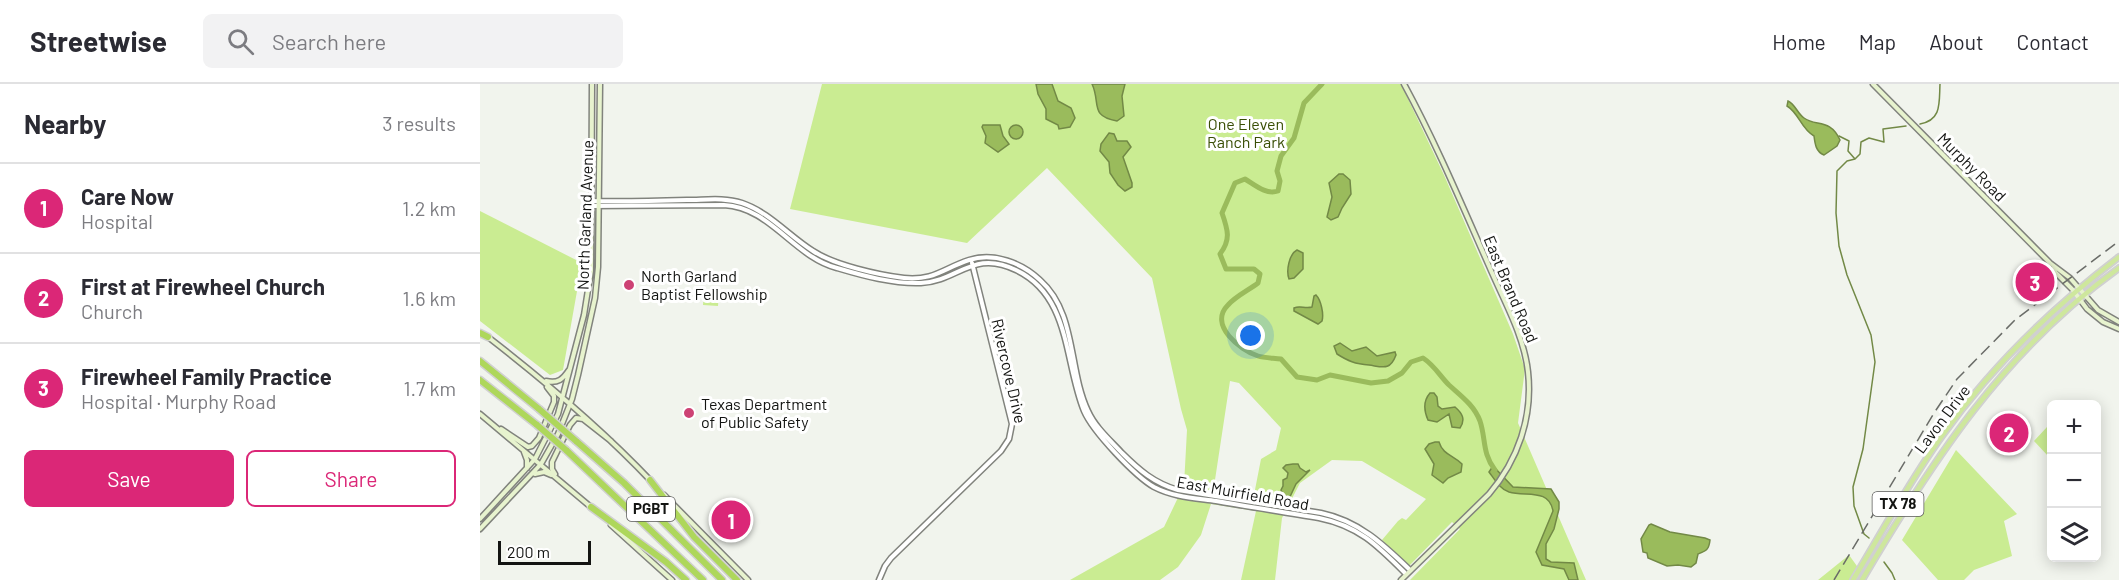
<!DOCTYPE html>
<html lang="en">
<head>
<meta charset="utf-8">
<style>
  :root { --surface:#fff; --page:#f2f2f3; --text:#2b2b33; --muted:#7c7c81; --line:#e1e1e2; --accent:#db2777 }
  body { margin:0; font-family:Barlow,sans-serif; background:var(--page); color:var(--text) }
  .controls { position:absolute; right:18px; bottom:18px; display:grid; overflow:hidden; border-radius:9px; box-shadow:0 3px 15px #0003 }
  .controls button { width:54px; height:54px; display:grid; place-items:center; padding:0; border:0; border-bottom:2px solid var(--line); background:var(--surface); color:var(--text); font:30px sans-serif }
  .scale { position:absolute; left:18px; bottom:15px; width:93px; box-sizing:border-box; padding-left:6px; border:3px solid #131412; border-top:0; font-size:16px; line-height:21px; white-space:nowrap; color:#131412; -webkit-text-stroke:4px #fff; paint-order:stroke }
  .you { position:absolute; left:771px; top:252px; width:21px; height:21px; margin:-15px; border:4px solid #fff; border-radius:50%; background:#1a73e8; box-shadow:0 0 0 9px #1a73e833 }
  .badge { display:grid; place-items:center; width:39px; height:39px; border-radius:50%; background:var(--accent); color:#fff; font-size:20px; font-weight:700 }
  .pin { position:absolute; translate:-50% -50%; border:3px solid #fff; box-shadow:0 2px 6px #0006 }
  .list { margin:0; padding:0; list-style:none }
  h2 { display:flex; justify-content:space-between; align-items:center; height:78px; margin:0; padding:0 24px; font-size:26px }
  h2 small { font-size:20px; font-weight:400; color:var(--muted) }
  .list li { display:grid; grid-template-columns:39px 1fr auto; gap:18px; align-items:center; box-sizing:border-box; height:90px; padding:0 24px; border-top:2px solid var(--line) }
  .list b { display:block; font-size:22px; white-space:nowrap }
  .list p { margin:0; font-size:20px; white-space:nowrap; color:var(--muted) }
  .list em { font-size:20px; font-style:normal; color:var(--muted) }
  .actions { display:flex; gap:12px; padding:18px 24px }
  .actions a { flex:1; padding:14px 0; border:2px solid var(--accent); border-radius:9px; text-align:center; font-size:21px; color:var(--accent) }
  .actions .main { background:var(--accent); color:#fff }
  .icon { flex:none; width:33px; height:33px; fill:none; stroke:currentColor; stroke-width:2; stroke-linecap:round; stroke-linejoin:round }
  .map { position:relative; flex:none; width:1639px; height:496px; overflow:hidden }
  header { display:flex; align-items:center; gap:36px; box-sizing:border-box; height:84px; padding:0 30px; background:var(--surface); border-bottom:2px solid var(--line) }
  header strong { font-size:28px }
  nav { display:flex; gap:33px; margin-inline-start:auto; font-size:21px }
  .search { width:420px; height:54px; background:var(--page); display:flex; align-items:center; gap:15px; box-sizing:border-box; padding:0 21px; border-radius:9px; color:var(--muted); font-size:22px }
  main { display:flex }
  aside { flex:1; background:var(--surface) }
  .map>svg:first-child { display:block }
  .green { fill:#caec92; fill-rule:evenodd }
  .water { fill:#9abb5c; stroke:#728946; stroke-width:1.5 }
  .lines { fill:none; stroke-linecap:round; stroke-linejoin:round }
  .stream { stroke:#728946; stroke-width:1.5 }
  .river { stroke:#9abb5c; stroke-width:5 }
  .tertiary-casing { stroke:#81837d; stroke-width:7 }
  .secondary-casing { stroke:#81837d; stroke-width:7 }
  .primary-casing { stroke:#d0d0d0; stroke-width:8 }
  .motorway-casing { stroke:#d0d0d0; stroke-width:9 }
  .tertiary { stroke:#fff; stroke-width:4 }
  .secondary { stroke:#e7f3ce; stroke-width:4 }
  .primary { stroke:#cee79d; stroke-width:4.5 }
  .motorway { stroke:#aed75b; stroke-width:6 }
  .rail { stroke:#6a6c68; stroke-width:1.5; stroke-dasharray:12 6; stroke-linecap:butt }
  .motorway-bridge-casing { stroke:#d0d0d0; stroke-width:9; stroke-linecap:butt }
  .motorway-bridge { stroke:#aed75b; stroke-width:6 }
  .poi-dot { fill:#cd4274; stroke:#fff; stroke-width:2 }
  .labels { text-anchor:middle; stroke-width:6; stroke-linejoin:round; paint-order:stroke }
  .shield { fill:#fff; stroke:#5a5a59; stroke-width:1.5 }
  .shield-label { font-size:15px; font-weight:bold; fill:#131412 }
  .park-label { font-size:16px; fill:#394e05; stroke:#fff }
  .street-label { font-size:16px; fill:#131412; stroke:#fff }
  .poi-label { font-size:16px; fill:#131412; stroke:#fff; text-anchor:start }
</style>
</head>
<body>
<header>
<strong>Streetwise</strong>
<div class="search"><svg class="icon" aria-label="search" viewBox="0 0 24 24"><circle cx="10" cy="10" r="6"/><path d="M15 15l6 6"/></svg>Search here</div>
<nav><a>Home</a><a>Map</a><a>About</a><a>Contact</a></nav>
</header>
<main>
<aside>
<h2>Nearby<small>3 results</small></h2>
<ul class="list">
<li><span class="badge">1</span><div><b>Care Now</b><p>Hospital</p></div><em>1.2 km</em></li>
<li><span class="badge">2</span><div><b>First at Firewheel Church</b><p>Church</p></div><em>1.6 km</em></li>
<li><span class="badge">3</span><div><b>Firewheel Family Practice</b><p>Hospital · Murphy Road</p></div><em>1.7 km</em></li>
</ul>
<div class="actions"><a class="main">Save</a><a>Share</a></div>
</aside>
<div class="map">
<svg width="1639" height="496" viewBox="0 0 1639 496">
  <rect width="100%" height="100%" fill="#f1f4ed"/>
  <path class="green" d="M342,0H921L964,91L1033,250L1045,285L1038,339L1106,496H930L980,445L972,438L929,482L902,456L918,437L922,434L926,436L946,415L882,377L852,376L820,399L802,434L795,496H761L776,427L731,420L721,451L698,483L680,496H590L684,443L704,401L707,346L701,325L672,194L567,84L487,159L310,125ZM750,297L759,299L801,344L796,366L781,375L773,416L733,409Z
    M0,127L102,179L83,286L70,291L0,237Z
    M224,208L239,209L238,222L223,221Z
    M1567,343L1572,348L1571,369L1568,372L1554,357Z
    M1476,366L1537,430L1524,437L1532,472L1494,486L1484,496H1458L1422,456Z
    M1369,471L1387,496H1338Z"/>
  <path class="water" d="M556,0H572L578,17L591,24L595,34L590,43L579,45L578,41L566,35V25L558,10Z
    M612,0H645L642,12L644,32L637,37C609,32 621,19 612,0Z
    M1308,17C1315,20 1317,29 1324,34C1336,43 1350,34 1360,56L1357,62L1344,71C1336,68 1335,60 1334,52C1321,45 1319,29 1307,22Z
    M503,41H520L523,52L529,60L518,68L505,59L506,52L502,43Z
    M529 48a7 7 0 1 1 14 0a7 7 0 1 1-14 0Z
    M629,49L634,50L637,57H647L651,63L643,73L652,99V103L645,107L638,101L630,89L629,78L620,67L621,60Z
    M859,90H863L870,96L871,110L862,124L858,133L851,136L847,133L852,113L849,99Z
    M817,166L823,169V185L814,194L809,195C806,187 809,170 817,166Z
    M836,211C841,216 844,230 842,237L838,240L814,227V224C820,221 825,225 832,223L834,212Z
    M860,259L872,267L886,263L897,272L915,268L916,271C910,287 903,283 889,281C875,280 868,277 857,270L854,262Z
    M950,309H954L957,313L958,322L962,325L975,323C982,329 986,335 980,344L972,343L969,330L957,338L948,336C944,327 943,317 950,309Z
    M955,358H959C963,371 973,371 982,380L981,388L968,394L963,399L952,391L954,380L945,365L949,360Z
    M813,380H818L820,384L826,388L830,386L816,400L808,417L806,418L801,406L803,402V396L807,394L808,389L803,384L806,381Z
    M1013,382L1033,403L1071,405L1079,418V425L1074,445L1066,460V475L1071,478L1094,479L1098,496H1089L1084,485L1062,481L1056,468L1073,427C1069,404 1046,413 1029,408C1020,405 1015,396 1009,388Z
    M1171,440L1190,448L1225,454L1230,456C1229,466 1226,467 1218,470L1216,479L1211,483L1198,481L1187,482L1168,474L1167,469L1163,468L1161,455L1169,441Z"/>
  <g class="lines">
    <path class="stream" d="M1440,40C1462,36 1459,19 1460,0
      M1359,52L1369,57L1368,67L1375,75L1380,70L1381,58L1389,54L1404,58L1403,45L1426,42
      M1375,75L1367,77L1357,87L1356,129L1359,162L1367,191L1391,251L1395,278L1383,365L1373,403L1374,422L1384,450L1389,454
      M1404,478L1412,489L1415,496"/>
    <path class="river" d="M842,0L824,19L814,54L801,72L797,87L800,97L798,107C786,111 775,101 765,95L755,99L742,129C748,146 751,156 740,170L746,185H774L780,190L778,199C769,206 756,212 748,221C728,241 760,266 778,272C784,274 793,274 801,275L817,293L837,296L850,291L891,299L908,297L922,289L931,278L943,274C954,281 960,292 969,301C981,312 994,321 1000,337C1006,355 1002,369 1015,386"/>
    <g class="tertiary-casing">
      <path id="tertiary" d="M112,117C143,118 175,117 207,116C225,116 244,113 262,119C289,128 309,152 333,167C354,181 399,191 424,194C454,197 464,184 489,176C514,168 542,179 560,196C597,229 588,285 608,327C615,343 630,356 642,369C659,386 674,399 698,406L841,429C879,437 903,460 930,486
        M111,122L244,121C290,123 314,173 357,184C384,192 413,200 441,199C479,197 493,165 536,186C591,212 584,278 604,327C613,348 655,392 674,403C693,413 715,414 736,417C770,423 804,428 839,434C879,442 898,462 926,490
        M399,496L405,482L411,474L521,367L529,355L532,340L492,179"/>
    </g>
    <g class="secondary-casing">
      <path id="secondary" d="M1393,0L1570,179L1590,194L1618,226L1639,238
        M1574,183L1575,188L1592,205L1607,225L1623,238L1639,245
        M8,253C66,298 121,344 171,397
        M66,297C78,300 83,295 89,286
        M0,330L112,424
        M21,345L48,363L52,362L59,354L74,318V312L67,303
        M44,368L47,376V384
        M55,390L64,388L71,391
        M75,390L72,385V378L90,341L96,334L103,335L131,357
        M184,411L268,496
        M0,435L55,375L78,330L104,231L111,187L112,0
        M131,441L192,496
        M0,445L61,380L78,350L92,315L98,291L115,214L118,183L120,0
        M921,496L1009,410C1038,376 1053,333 1048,288C1044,251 1023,215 1009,182C982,121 956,59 924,0"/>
    </g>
    <g class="primary-casing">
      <path id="primary" d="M1373,496C1402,448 1429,398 1462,352C1511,283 1572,224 1639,173
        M1382,496C1452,377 1525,265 1639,184"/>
    </g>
    <g class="motorway-casing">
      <path id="motorway" d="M0,249L8,253
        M0,277L59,325
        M0,296L57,341
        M96,357L144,399L242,496
        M86,366L223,496
        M170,396L214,453L257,496
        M111,423L186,478L206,496"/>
    </g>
    <use href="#tertiary" class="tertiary"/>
    <use href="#secondary" class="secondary"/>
    <use href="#primary" class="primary"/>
    <use href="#motorway" class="motorway"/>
    <path class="rail" d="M1354,496L1454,329L1477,295L1535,236L1639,157"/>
    <g class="motorway-bridge-casing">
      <path id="motorway-bridge" d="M59,325L96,357
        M57,341L86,366"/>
    </g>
    <use href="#motorway-bridge" class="motorway-bridge"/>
  </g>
  <g class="poi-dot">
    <circle cx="149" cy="201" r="6"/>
    <circle cx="209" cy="329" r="6"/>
  </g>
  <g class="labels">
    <g class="shield">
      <rect x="1392.5" y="408" width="51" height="24" rx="4.5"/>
      <rect x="147" y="413" width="48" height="24" rx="4.5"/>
    </g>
    <g class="shield-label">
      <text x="1418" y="425">TX 78</text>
      <text x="171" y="430">PGBT</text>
    </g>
    <g class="park-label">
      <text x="766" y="46">One Eleven<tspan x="766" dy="18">Ranch Park</tspan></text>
    </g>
    <g class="street-label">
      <text transform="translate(1492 83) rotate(45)" y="6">Murphy Road</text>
      <text transform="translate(105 131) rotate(-88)" y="6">North Garland Avenue</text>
      <text transform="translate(1031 205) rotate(67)" y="6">East Brand Road</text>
      <text transform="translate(529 287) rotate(77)" y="6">Rivercove Drive</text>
      <text transform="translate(1462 335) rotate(-53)" y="6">Lavon Drive</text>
      <text transform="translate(763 409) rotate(10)" y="6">East Muirfield Road</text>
    </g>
    <g class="poi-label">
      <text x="161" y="198">North Garland<tspan x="161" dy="18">Baptist Fellowship</tspan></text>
      <text x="221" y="326">Texas Department<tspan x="221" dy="18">of Public Safety</tspan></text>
    </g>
  </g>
</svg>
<div class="controls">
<button>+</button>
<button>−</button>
<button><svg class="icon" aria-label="layers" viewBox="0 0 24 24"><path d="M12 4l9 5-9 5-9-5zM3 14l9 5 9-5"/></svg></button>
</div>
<div class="scale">200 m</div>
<div class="you"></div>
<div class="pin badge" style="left:251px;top:436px">1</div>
<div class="pin badge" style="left:1529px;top:349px">2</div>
<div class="pin badge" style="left:1555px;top:198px">3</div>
</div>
</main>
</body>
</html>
